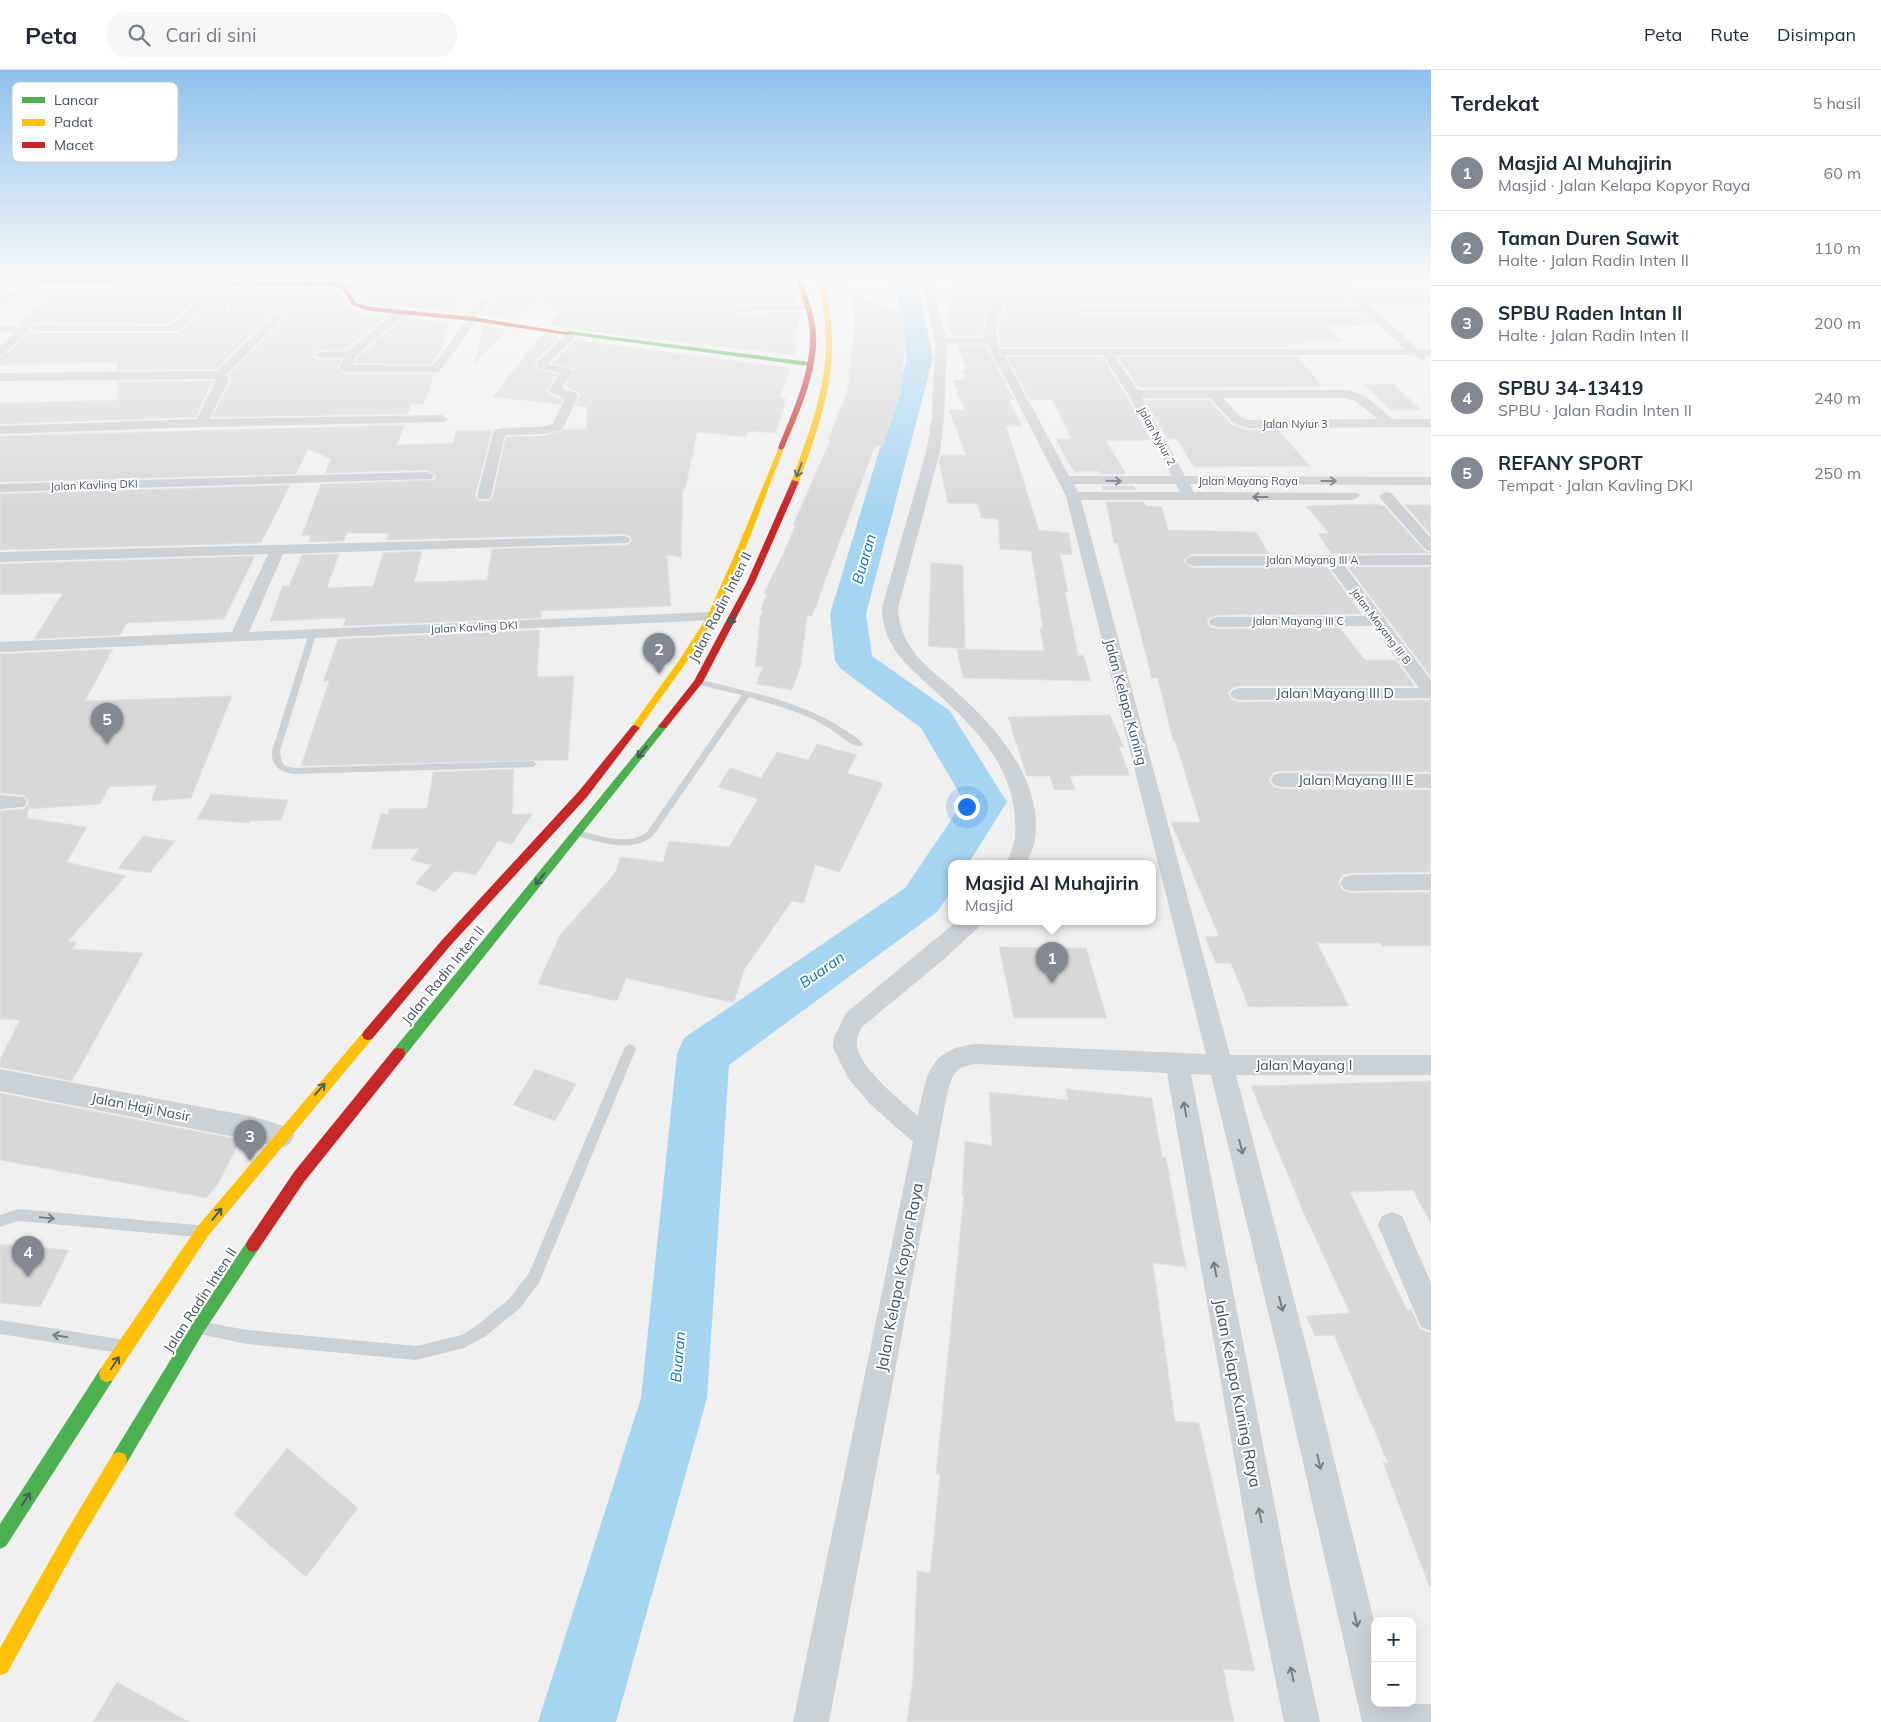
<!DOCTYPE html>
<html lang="id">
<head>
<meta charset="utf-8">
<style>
  :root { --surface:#fff; --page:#f6f6f7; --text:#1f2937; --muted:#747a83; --line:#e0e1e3; --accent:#828791 }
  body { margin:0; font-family:Mulish,sans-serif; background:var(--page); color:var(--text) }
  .controls { position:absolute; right:15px; bottom:15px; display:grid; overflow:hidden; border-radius:10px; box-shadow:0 5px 20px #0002 }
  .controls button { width:45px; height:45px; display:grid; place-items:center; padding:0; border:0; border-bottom:1px solid var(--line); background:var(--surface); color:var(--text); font:25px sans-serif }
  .you { position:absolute; left:966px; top:736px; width:18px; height:18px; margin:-12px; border:4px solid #fff; border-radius:50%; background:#1a73e8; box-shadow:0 0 0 8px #1a73e833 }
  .badge { display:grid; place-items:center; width:32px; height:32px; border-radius:50%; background:var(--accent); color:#fff; font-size:16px; font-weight:700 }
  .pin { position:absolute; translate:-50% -41px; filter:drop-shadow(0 1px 2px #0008) }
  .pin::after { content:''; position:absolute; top:26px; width:18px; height:15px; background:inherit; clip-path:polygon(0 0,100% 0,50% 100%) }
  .popup { position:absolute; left:948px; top:790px; width:208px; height:65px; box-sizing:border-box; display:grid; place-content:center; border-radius:10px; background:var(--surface); filter:drop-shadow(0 1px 4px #0005); font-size:16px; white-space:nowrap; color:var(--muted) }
  .popup b { font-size:19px; color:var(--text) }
  .popup::after { content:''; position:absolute; left:50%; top:100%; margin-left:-10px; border:10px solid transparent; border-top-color:var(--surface) }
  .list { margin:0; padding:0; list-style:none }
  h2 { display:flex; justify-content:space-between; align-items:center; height:65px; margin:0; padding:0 20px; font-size:21px }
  h2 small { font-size:16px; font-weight:400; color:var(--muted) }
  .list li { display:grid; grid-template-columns:32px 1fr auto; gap:15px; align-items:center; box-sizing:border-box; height:75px; padding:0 20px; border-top:1px solid var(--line) }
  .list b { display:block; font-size:19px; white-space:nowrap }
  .list p { margin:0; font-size:16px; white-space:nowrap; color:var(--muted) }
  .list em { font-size:16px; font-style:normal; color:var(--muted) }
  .icon { flex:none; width:28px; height:28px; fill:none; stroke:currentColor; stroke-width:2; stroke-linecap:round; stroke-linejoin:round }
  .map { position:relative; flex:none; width:1431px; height:1652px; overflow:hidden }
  header { display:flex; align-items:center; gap:30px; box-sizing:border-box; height:70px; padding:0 25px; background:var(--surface); border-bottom:1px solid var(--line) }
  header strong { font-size:24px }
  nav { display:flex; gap:28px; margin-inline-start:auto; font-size:18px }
  .search { width:350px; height:45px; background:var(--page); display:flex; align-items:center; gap:12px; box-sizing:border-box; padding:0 18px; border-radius:20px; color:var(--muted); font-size:19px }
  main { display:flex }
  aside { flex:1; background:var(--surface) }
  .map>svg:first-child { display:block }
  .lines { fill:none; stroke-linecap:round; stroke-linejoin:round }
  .river { fill:#a6d5f1; fill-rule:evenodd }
  .building { fill:#d8d8db; stroke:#e2e2e3 }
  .lane { fill:#ced1d4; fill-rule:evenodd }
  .street { fill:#ced1d4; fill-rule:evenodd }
  .fast { fill:#4caf50; fill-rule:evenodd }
  .slow { fill:#ffc107; fill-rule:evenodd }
  .jam { fill:#c62828; fill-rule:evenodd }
  .oneway { stroke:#47595d }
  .oneway2 { stroke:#767c87 }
  .labels { text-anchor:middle; stroke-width:4; stroke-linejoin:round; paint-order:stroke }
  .far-street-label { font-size:11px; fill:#464f5e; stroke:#fff }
  .street-label { font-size:14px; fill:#464f5e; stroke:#fff }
  .water-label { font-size:15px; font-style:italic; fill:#0473b3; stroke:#fff }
  .near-street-label { font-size:16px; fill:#464f5e; stroke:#fff }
  .key { fill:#fff; stroke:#c8cacf; stroke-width:1 }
  .key-label { font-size:14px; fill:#464f5e }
</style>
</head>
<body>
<header>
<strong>Peta</strong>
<div class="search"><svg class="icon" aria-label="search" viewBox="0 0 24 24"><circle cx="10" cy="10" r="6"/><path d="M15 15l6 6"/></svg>Cari di sini</div>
<nav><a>Peta</a><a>Rute</a><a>Disimpan</a></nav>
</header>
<main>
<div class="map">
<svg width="1431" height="1652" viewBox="0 0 1431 1652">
  <rect width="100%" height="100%" fill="#f1f0f0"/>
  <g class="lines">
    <path class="river" d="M894,208H916L933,288L866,544L872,586L950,641L1007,732L968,794H952V820L937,842L729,995L707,1328L616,1652H538L641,1328L677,984L684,968L905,818L964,731L921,658L841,599L835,591L830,544L907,288Z"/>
  </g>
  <path class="building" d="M333,208H621L629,213L641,215L668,217L717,215L723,212V208H787L798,233L739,234L732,240L739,244L800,242L801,245L792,273H798L794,285L634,267L550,255L559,243L539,226L517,250L487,245L489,234L493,230L492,225L461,216L453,241L371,233L360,229L354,219L378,220L384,217V213L378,210H342Z
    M953,208H1010L995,227L987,243L984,251L983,266H953L947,253L950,248L949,243Z
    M1025,208H1080L1077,212H1091L1097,215L1325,214L1354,235L1082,234L1075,240L1082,244L1365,245L1377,255L1326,256L1342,271H1301L1304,274H1286L1288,277H1001L999,268V250L1007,234Z
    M114,218L206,219L170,254L37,253L29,257L18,255L21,252H18L48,225H79L84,222L110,221Z
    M224,219H241L227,236L226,240L229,243L238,242L257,219L296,220L216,299L117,300V292L0,295V287L5,285L32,261L37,263H177L182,260Z
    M313,220L338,222L348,239L369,245L386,246L347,279L320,280L313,283V287L320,290H341L337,298L345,304H434L424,333L411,334L407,344L212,347L231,311L228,305Z
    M853,222L902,244L905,269L900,322L882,376H875L812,546H807L801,595L792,620L756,614L763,597H755L760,548L763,540L761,539L767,524L764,523L785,480L795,456L793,455L830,371L828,370L846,324L847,325L855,255Z
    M403,248L450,253L441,281L431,294L355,293L358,287Z
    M484,256L507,260L474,294Z
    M541,265L559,268L534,293L539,300L557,304L547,321L550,325L562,329L560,334L493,327Z
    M575,270L790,298L780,327H785V333L776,363L749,361L746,367L697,362L685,419H683L681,487L667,485L671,536L541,541V548L343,556L346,548L270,551L283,516H289L302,485L339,484L327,518L373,516L383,483L422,481L414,512L487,510L492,479L628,475L632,471L630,466L623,464L387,470L389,463H347L344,471L308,472L311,465H302L321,414L434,410L436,406L427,400L325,403L331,389L308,379L296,404L0,412V366L404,355L397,375L453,373L456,361L492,360L475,426L479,431H489L493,426L506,367L544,366L565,359H586L587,337L575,336L580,325L577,321L565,317L574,300L571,297L552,293Z
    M957,276L987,277L1014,330H1009L1022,356H1006L1039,460L1069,463L1072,485L1060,484L1068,522H1065L1078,585L1084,586L1091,611L963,608L957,579L1044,581L1040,557L1043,558L1031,481L1000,479L998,449L981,448L978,434L948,433L939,392L941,385H966L949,340H964L953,310H966L962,300L967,299Z
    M1007,287H1102L1126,325L1150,370L1106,371L1126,404H1100L1099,401L1074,402L1056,369H1072L1052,329L1030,330Z
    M1118,287H1297L1322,316L1139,318Z
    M213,311L196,347L0,354V333L118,330V312Z
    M1364,314H1394L1421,340H1390Z
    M1145,330H1209L1232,355L1248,360H1278L1310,396L1194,397L1178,371L1175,369H1167Z
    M290,415L261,473L0,480V424Z
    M1102,416H1134L1136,420H1103Z
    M1106,432H1144L1146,436L1162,437L1168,460L1256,462L1269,484H1193L1187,487L1183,491L1192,498L1327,497L1362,544L1217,545L1209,548L1207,553L1210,557L1217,559L1340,558L1365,590H1396L1415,616H1239L1232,618L1228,623L1232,630L1239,632L1431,630V702L1281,701L1273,703L1269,709L1272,716L1281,719L1431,720V802L1351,803L1343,805L1338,812L1342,820L1351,823L1431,822V876H1382L1380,873H1317L1349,936L1249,937L1231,893H1216L1205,867L1219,866L1171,752H1200L1175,671H1173L1158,608H1152L1117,473H1114Z
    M1374,434L1384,436L1425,481L1431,483L1332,484L1318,464L1329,463L1306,436Z
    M1405,435H1431V465Z
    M255,486L224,549L127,553L120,565L34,569L63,523L0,525V494Z
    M931,493L963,495L965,579L928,576Z
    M1348,497H1431V607Z
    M540,560L537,607L574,606L568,690L301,696L329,611L323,612L338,569Z
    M113,579L85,631L232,626L191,728L151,731L157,715L109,717L100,734L28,739L27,748L87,757L67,792L126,806L68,871L77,872L72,879L143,883L72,1011L0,997V989L20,950L0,949V741L24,739L29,733L24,725L0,723V584Z
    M1110,645L1124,677H1119L1130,705L1070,706L1075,720H1054L1050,706H1027L1008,647Z
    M817,674L857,685L847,703L883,713L840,802L815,795L804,833L792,831L744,900L734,933L626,908L617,931L538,914L560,865L616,802L620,787L663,792L669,771L729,777L758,729L718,717L730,698L761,708L777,682L808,690Z
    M514,699L512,744H532L512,774L498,771L476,805L455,801L435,822L415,813L432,795L411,790L419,779H371L381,744H388L389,739L427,738L433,702Z
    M211,724L288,730L281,750L250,751L249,753L197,749Z
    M143,766L175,771L150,803L118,798Z
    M999,877L1086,878L1107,948H1014Z
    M535,999L576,1014L555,1051L513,1035Z
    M1431,1011V1154L1413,1120L1350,1122L1407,1240L1411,1239L1420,1259L1431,1263V1516H1429L1383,1392L1388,1393L1334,1265L1315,1266L1306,1246L1350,1243L1302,1139L1251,1016Z
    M1066,1019L1152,1028L1162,1087L1166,1088L1186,1197L1153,1193L1175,1351L1199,1353L1255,1601L1223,1599L1234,1652H907L913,1608L917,1501L930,1503L940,1405L936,1403L964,1125H962L965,1071L992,1076L989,1022L1068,1030Z
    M0,1023L241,1070L217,1115L206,1128L0,1090Z
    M0,1174L69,1180L40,1237L0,1233Z
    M287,1378L358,1438L306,1507L234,1444Z
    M117,1612L189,1652H93Z"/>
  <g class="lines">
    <path class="lane" d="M854,208H861L851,212L849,211Z
      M842,212L844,214L822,216L820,215Z
      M309,563H315L316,565L280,681L281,690L284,695L293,698L533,691L537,694L533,697L293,704C279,701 271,696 272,681Z
      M698,609C748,622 802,631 845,660C851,664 858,668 863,674L862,676C851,678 838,663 829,658C804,642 776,636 749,627L653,766C631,784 598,772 574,765L572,763L577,760C598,765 628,777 647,762L742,625L695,614V610Z
      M630,974L634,976L636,979L539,1213L520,1238L486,1266L464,1278L416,1290L247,1274L199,1264L197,1259L199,1254L204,1252L247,1260L416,1276L462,1265L476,1256L510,1228L529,1203L624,979L626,976Z
      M18,1139L197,1155L202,1157L203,1161L202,1165L197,1167L18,1151L0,1157V1145Z
      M0,1250L119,1269L124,1271L126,1276L124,1281L119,1283L0,1264Z"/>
    <path class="street" d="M623,208H721L722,210L717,213C698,214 637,219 623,208Z
      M920,208H930L946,268H985C981,245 999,225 1013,208H1023C1006,231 988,249 1000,279H1405L1366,243L1082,242L1077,239L1082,236L1359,237L1333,212L1097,213L1093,212V208H1340L1361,227H1431V233H1368L1418,279H1431V285H1426L1425,289L1421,290L1413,285H1114L1138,320H1349L1365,326L1393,349H1431V357L1248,358L1233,353L1210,328H1142L1185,406L1431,407V415L1190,414L1194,422L1358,423L1360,426L1353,430H1081L1230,985H1431V1005H1236L1309,1287L1375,1555V1633H1394L1395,1637L1402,1634H1431V1652H1362L1279,1287L1211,1005L1191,1004L1291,1519L1320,1652H1284L1257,1519L1167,1003L976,994C954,997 953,1004 947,1024L829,1652H793L913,1072L870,1034L848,1008L833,978L834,967L846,943L956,852H981L978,858L944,889L862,957C859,963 856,968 857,975C859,998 901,1031 918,1046C927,1005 928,979 976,974L1206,984L1066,426L988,275L947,274L944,347L940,382L898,538C900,581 931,599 960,625C999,661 1043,712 1035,769C1034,778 1029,786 1026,794H1006C1009,786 1013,778 1015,769C1016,759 1015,749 1014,739C1007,688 971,655 935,621C908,596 883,578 882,538L926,382L932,347L935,271ZM1004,285H1103L1128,324L1172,406H1069ZM1223,328H1347L1357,332L1378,349L1249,350L1241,347ZM1074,414H1176L1180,422H1078Z
      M36,209L41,212L40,214L0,234V227Z
      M312,209L317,212L316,214L226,305L229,310L209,349L442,345L448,349L446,352L201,357L0,364V356L197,349L216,309L0,311V303L217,301L308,210Z
      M254,210L259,213L258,215L237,241H229L228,239L229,237L250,211Z
      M220,211L225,214L224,216L181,259L176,261H37L31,258L37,255L171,256L216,212Z
      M342,212H378L383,215L378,218L338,217V213Z
      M486,227L491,230L475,246L478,249L439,302H345L339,298L344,288H320L314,285L320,282L348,281L397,240L401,239L406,242L405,244L356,286L352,295L432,296L466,251L462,248L463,246L482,228Z
      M808,235L812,236L813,238L812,240L739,242L734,239L739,236Z
      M0,256L25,257L31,260L4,284L0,285V276L15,263L0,262Z
      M572,261L576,262L578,264L548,294L571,299L573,301L562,318L576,323L578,326L564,356L563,359L544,364L505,365L491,426L489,429H479L477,426L494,360C514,355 534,360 553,354L565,328L551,323L549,320L560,303L539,298L536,293L568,262Z
      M427,402L434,406L432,409L0,422V414Z
      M1386,422L1391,423L1431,468V481L1426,480L1381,429L1379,426Z
      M623,466L628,467L630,470L628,473L283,484L249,562L711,542L717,544L719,547L717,550L0,582V572L232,562L268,484L0,492V482Z
      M1431,485V495H1344L1431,610V628L1239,630L1233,628L1230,624L1233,620L1239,618H1419L1373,556L1217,557L1211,555L1209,552L1211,549L1217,547L1366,546L1328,495L1193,496L1188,494L1185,491L1188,488L1193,486Z
      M1281,703L1431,704V718L1281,717L1274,715L1271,710L1274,705Z
      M0,725L24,727L27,732L24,737L0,739Z
      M1431,804V820L1351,821L1344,819L1340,813L1344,807L1351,805Z
      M0,999L255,1047L290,1058L294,1066L290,1074L281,1078L255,1071L0,1021Z
      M1392,1142L1402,1146L1431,1213V1261L1421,1257L1378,1155L1382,1146Z"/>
    <path class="fast" d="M0,209L302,212L305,214L302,216L0,213Z
      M568,261L809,292L812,294L809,296L566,264L565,263Z
      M663,653L666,654L668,656L666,658L404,987L399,988L394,987L393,983L394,979L660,654Z
      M253,1168L258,1170L260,1175L258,1180L203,1263L125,1396L119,1398L113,1396L111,1390L113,1384L193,1253L248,1170Z
      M107,1296L113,1298L115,1304L113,1310L6,1476L0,1479V1454L101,1298Z"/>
    <path class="slow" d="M816,208H822C845,285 825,340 799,412L795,414L791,412C818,340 839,285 816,208Z
      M779,377L784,378L746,477L715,547L688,590L638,660H632L630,658L632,656L680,589L707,547L738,477Z
      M368,960L372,961L374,965L372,969L208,1166L113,1310L107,1312L101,1310L99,1304L101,1298L198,1156L364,961Z
      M119,1382L125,1384L127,1390L125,1396L78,1474L7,1603L0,1605V1578L66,1462L113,1384Z"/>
    <path class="jam" d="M796,208H802C807,226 815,245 816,264C818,302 799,343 784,378L781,380L778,378C792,343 811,303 810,264C809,245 802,226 796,208Z
      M302,212H333L346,216L356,233L371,237L473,247L571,263L568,265L473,251L370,241L352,235L342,218L333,216L300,215Z
      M792,410L799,412L755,512L703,612L666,658H660L658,656L660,654L694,611L747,512Z
      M635,655L640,658L638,660L587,727L450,876L372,969L368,970L364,969L362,965L364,961L442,870L579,721L632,656Z
      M399,978L404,979L405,983L404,987L304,1112L258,1180L253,1182L248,1180L246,1175L248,1170L294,1102L394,979Z"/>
  </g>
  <defs><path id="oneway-shaft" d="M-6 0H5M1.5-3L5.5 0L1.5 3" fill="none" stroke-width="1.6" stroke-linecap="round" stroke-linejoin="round" transform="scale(1.25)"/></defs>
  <g class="oneway">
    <use href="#oneway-shaft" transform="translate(799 400) rotate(111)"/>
    <use href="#oneway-shaft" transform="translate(733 548) rotate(117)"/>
    <use href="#oneway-shaft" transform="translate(642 682) rotate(129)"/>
    <use href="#oneway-shaft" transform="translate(540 809) rotate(129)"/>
    <use href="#oneway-shaft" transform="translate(320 1019) rotate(-49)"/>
    <use href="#oneway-shaft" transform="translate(217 1144) rotate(-51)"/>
    <use href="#oneway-shaft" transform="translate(115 1293) rotate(-57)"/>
    <use href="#oneway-shaft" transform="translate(26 1429) rotate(-57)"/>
  </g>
  <g class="oneway2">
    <use href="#oneway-shaft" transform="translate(1114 411) rotate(1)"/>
    <use href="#oneway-shaft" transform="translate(1329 411)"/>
    <use href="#oneway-shaft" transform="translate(1260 427) rotate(180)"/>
    <use href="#oneway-shaft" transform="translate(1185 1039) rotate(-100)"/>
    <use href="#oneway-shaft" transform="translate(1241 1077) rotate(76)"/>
    <use href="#oneway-shaft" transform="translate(47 1148) rotate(5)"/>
    <use href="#oneway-shaft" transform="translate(1215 1199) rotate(-101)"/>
    <use href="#oneway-shaft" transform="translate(1281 1234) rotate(76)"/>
    <use href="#oneway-shaft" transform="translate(60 1266) rotate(-171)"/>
    <use href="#oneway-shaft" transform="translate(1319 1392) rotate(77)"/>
    <use href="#oneway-shaft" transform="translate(1260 1445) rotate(-101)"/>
    <use href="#oneway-shaft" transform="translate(1356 1550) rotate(77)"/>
    <use href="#oneway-shaft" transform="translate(1292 1604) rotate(-102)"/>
  </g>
  <linearGradient id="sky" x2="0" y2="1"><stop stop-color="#8dc1ec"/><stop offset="0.47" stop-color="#f9f8f8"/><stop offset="1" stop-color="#f9f8f8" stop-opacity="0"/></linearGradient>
  <rect width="1431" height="439" fill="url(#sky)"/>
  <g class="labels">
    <g class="far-street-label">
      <text x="1295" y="358">Jalan Nyiur 3</text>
      <text transform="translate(1157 366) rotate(61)" y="4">Jalan Nyiur 2</text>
      <text x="1248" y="415">Jalan Mayang Raya</text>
      <text transform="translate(94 415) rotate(-2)" y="4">Jalan Kavling DKI</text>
      <text x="1312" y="494">Jalan Mayang III A</text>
      <text x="1298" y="555">Jalan Mayang III C</text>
      <text transform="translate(1381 556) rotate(53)" y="4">Jalan Mayang III B</text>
      <text transform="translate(474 557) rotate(-3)" y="4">Jalan Kavling DKI</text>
    </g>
    <g class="street-label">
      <text transform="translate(720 537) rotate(-63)" y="5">Jalan Radin Inten II</text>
      <text x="1335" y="628">Jalan Mayang III D</text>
      <text transform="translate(1126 632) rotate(75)" y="5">Jalan Kelapa Kuning</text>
      <text x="1356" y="715">Jalan Mayang III E</text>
      <text transform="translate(443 905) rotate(-51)" y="5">Jalan Radin Inten II</text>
      <text x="1304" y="1000">Jalan Mayang I</text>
      <text transform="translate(141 1037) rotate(11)" y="5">Jalan Haji Nasir</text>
      <text transform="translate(200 1230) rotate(-57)" y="5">Jalan Radin Inten II</text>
    </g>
    <g class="water-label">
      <text transform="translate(864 489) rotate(-74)" y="5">Buaran</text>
      <text transform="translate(822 900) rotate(-35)" y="5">Buaran</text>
      <text transform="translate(678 1287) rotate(-85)" y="5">Buaran</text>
    </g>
    <g class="near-street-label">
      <text transform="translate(899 1207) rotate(-79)" y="6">Jalan Kelapa Kopyor Raya</text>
      <text transform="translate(1238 1323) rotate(79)" y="6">Jalan Kelapa Kuning Raya</text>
    </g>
  </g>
  <rect x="12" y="12" width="166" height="80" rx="8" class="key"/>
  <rect x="22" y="27" width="23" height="6" fill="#4caf50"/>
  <rect x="22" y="49" width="23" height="7" fill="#ffc107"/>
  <rect x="22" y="72" width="23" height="6" fill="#c62828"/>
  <g class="key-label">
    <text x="54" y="35">Lancar</text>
    <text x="54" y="57">Padat</text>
    <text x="54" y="80">Macet</text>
  </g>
</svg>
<div class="controls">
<button>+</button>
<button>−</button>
</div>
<div class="you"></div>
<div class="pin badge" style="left:1052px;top:913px">1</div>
<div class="popup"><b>Masjid Al Muhajirin</b>Masjid</div>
<div class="pin badge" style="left:659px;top:604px">2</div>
<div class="pin badge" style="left:250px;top:1091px">3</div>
<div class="pin badge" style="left:28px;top:1207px">4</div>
<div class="pin badge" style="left:107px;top:674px">5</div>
</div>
<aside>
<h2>Terdekat<small>5 hasil</small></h2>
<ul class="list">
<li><span class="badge">1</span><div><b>Masjid Al Muhajirin</b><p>Masjid · Jalan Kelapa Kopyor Raya</p></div><em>60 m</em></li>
<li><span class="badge">2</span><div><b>Taman Duren Sawit</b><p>Halte · Jalan Radin Inten II</p></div><em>110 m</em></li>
<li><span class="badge">3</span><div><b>SPBU Raden Intan II</b><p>Halte · Jalan Radin Inten II</p></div><em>200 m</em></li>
<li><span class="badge">4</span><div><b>SPBU 34-13419</b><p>SPBU · Jalan Radin Inten II</p></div><em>240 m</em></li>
<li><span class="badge">5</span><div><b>REFANY SPORT</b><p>Tempat · Jalan Kavling DKI</p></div><em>250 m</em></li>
</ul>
</aside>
</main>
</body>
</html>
